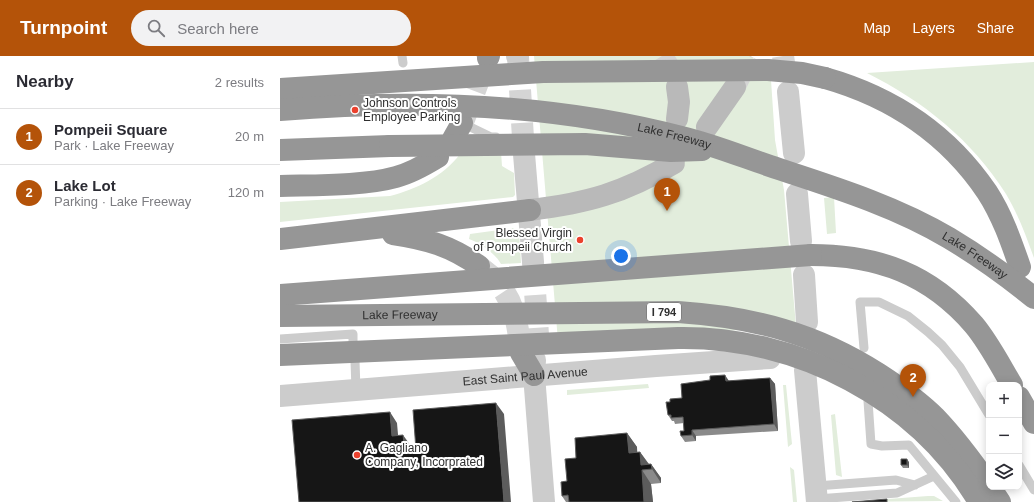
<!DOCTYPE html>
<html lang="en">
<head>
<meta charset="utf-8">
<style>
  :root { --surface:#fff; --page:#f2f2f3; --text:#2b2b33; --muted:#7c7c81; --line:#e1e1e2; --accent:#b45309 }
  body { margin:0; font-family:Arial,sans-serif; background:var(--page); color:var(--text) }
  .controls { position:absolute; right:12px; bottom:12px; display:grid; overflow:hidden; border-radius:8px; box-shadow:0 2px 10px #0003 }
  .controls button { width:36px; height:36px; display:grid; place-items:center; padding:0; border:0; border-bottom:1px solid var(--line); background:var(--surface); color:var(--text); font:20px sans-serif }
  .you { position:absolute; left:341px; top:200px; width:14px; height:14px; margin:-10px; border:3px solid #fff; border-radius:50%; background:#1a73e8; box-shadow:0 0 0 6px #1a73e833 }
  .badge { display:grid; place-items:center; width:26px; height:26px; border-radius:50%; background:var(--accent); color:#fff; font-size:13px; font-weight:700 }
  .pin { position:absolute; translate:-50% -33px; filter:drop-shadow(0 1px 2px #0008) }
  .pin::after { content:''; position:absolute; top:21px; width:14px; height:12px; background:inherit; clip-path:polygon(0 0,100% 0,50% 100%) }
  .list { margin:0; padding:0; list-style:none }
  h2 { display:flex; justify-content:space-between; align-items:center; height:52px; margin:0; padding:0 16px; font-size:17px }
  h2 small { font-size:13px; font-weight:400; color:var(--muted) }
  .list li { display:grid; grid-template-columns:26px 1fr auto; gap:12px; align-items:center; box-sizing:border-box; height:56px; padding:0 16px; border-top:1px solid var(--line) }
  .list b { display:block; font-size:15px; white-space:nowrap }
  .list p { margin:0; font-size:13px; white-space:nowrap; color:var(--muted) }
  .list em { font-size:13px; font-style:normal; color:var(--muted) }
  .icon { flex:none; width:22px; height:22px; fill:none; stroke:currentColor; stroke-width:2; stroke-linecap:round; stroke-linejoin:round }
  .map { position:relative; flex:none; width:754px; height:446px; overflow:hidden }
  header { display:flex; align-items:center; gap:24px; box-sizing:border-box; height:56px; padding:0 20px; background:var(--accent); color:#fff }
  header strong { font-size:19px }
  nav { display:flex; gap:22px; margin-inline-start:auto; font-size:14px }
  .search { width:280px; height:36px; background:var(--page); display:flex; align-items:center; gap:10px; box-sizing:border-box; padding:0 14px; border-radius:22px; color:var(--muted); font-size:15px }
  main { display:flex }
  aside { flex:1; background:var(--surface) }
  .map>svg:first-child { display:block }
  .green { fill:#e2eddc }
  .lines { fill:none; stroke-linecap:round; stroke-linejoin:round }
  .tertiary-tunnel { stroke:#d5d5d5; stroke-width:22; stroke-dasharray:22 11; stroke-linecap:butt }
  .secondary-tunnel { stroke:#d5d5d5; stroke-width:22; stroke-dasharray:22 11; stroke-linecap:butt }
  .motorway-tunnel { stroke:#d5d5d5; stroke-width:22; stroke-dasharray:22 11; stroke-linecap:butt }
  .service { stroke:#ccc; stroke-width:9 }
  .tertiary { stroke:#ccc; stroke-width:22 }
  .secondary { stroke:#b9b9b9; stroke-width:22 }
  .motorway { stroke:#969696; stroke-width:22 }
  .motorway-bridge { stroke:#969696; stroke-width:22 }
  .wall { fill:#8a8a8a }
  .shaded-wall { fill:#5c5c5c }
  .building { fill:#161616; stroke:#5c5c5c }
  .poi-dot { fill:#eb412d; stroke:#fff; stroke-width:1.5 }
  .labels { text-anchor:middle; stroke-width:4; stroke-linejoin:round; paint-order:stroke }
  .shield { fill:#fff; stroke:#6d6d6d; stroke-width:1 }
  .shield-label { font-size:11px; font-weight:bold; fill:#2f2f2f }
  .poi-label { font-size:12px; fill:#2f2f2f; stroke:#fff; text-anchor:start }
  .street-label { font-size:12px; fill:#2f2f2f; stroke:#fff }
</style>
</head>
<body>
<header>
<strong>Turnpoint</strong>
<div class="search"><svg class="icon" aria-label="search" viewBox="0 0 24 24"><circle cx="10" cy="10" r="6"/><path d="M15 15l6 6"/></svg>Search here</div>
<nav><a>Map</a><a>Layers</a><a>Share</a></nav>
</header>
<main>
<aside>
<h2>Nearby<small>2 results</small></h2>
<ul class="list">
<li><span class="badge">1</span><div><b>Pompeii Square</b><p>Park · Lake Freeway</p></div><em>20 m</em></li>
<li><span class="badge">2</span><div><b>Lake Lot</b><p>Parking · Lake Freeway</p></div><em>120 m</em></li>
</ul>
</aside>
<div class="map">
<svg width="754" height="446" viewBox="0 0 754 446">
  <rect width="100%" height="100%" fill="#fff"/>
  <path class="green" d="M254,0H471L491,24L495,84L504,134L516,270L280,287L278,285Z
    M754,6V202C746,180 738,158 726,138C692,84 643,45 587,17Z
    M221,96L222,110L234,117L235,139L233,141L0,166V146L110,140C136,133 163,121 180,98Z
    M554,141L556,177L547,178L544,142Z
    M233,172L239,176L241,207L221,208C215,197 200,187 189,183L190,178Z
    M368,328L369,332L287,339V334Z
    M503,329H506L512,388L508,391Z
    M555,358L562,421L556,419L551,359Z
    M510,411L514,414L517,446H513Z
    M648,440H654L663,445L569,446Z"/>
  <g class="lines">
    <path class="tertiary-tunnel" d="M503,0L508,33
      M238,1L244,98
      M253,206L258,279L256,297"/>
    <path class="secondary-tunnel" d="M382,0L390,13L397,30
      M455,30L470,0"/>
    <path class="motorway-tunnel" d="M183,66L207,3
      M201,212C233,235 237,261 241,297"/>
    <path class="service" d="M122,0L123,7
      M182,67L211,81H216
      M0,283L73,278V286
      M584,292L580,246H599L628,260L648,276L662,289L680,311L709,359
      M75,305L76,334
      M588,345L591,388L602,390L629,389L676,446
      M739,409L754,434
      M536,430L616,424L635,429
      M537,443L617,437L654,420"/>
    <g class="tertiary">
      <path d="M237,0L238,1"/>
      <path d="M508,36L514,97"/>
      <path d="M244,98L253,206"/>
      <path d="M517,138L521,185"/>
      <path d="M524,219L527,266"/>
      <path d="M255,304L254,319L264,446"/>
      <path d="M525,314L537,446"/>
      <path id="s1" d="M0,340L376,310L490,302"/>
    </g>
    <path class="secondary" d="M397,31L399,46L397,63
      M427,71L455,31
      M250,154C307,147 344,137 394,107"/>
    <path class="motorway" d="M208,2L209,0
      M545,22C612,41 667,77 707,136C722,159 731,185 740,211
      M173,83L182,67
      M0,94L110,90
      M0,130C34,129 84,130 116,121C131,117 145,109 158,101
      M113,178C147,183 171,190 199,210
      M0,183L250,154
      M531,199C598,199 650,218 694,269C709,287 720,309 732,329
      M241,297L254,319
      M739,341L754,367
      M710,431L720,446"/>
    <g class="motorway-bridge">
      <path d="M0,33L263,16L488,14L522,17L545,22"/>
      <path id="s2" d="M0,54C135,43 273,47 405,82C437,90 468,103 499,113C557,132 617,151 669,182C699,200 727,220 754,242"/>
      <path d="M110,90L305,88L391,95L422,94"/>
      <path d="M0,239L531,199"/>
      <path id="s3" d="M0,260L398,256C473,261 535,277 599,318C619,331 639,345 656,362C676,383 693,406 709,429"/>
      <path d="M0,299L398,282C517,280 638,342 699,446"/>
    </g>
  </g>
  <path class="wall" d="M490,322L495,328L498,375L416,380V385L405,386L401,380L404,375V367L395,368L394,365H392L388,359L390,346L449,325Z
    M347,377L357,391V397L360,396L369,408H371L381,422V427L371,428L373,446H286L282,440L287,425L296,402Z
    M629,406V412H623L621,409Z"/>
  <path class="shaded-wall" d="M445,319L449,325H446Z
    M490,322L495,328L498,375L494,368Z
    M216,347L224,358L231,446H224Z
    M110,356L117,367L119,390L112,380Z
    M412,374L416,380V385L412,379Z
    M347,377L357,391L358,411L349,397Z
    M123,379L131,390L132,406L125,395Z
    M360,396L370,410L361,409Z
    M627,403L629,406V412L627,409Z
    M371,408L381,422V427L372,413Z
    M362,414L371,428L373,446H364Z"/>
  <path class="building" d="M445,319L446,325L490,322L494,368L412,374V379L401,380L400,375H404L403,361L391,362V359H388L386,346H390V343L402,342L401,328L430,324V320Z
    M216,347L224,446H19L12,364L110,356L112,380L123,379L125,395H130L136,394L133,354Z
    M347,377L349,397L360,396L361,409L371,408L372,413L362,414L364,446H289L288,439L282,440L281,426L287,425L285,403L296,402L295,382Z
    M621,403H627V409H621Z
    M607,443V446H572Z"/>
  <g class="poi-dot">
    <circle cx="75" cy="54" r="4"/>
    <circle cx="300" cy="184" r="4"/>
    <circle cx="77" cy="399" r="4"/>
  </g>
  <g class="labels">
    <rect class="shield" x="367" y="247" width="34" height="18" rx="3"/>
    <g class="shield-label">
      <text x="384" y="260">I 794</text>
    </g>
    <g class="poi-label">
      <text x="83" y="51">Johnson Controls<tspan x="83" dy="14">Employee Parking</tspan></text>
      <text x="292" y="181" text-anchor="end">Blessed Virgin<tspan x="292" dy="14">of Pompeii Church</tspan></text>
      <text x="85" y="396">A. Gagliano<tspan x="85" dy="14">Company, Incorprated</tspan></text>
    </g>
    <g class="street-label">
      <text dy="4" stroke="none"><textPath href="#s2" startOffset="397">Lake Freeway</textPath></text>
      <text dy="4" stroke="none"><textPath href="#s2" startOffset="722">Lake Freeway</textPath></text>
      <text dy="4" stroke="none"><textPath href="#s3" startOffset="120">Lake Freeway</textPath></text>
      <text dy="4" stroke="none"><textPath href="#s1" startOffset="246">East Saint Paul Avenue</textPath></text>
    </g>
  </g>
</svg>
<div class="controls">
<button>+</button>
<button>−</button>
<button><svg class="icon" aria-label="layers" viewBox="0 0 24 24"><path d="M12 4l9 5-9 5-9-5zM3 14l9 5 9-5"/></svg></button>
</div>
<div class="you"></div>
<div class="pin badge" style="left:387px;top:155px">1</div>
<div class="pin badge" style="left:633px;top:341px">2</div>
</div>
</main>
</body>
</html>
